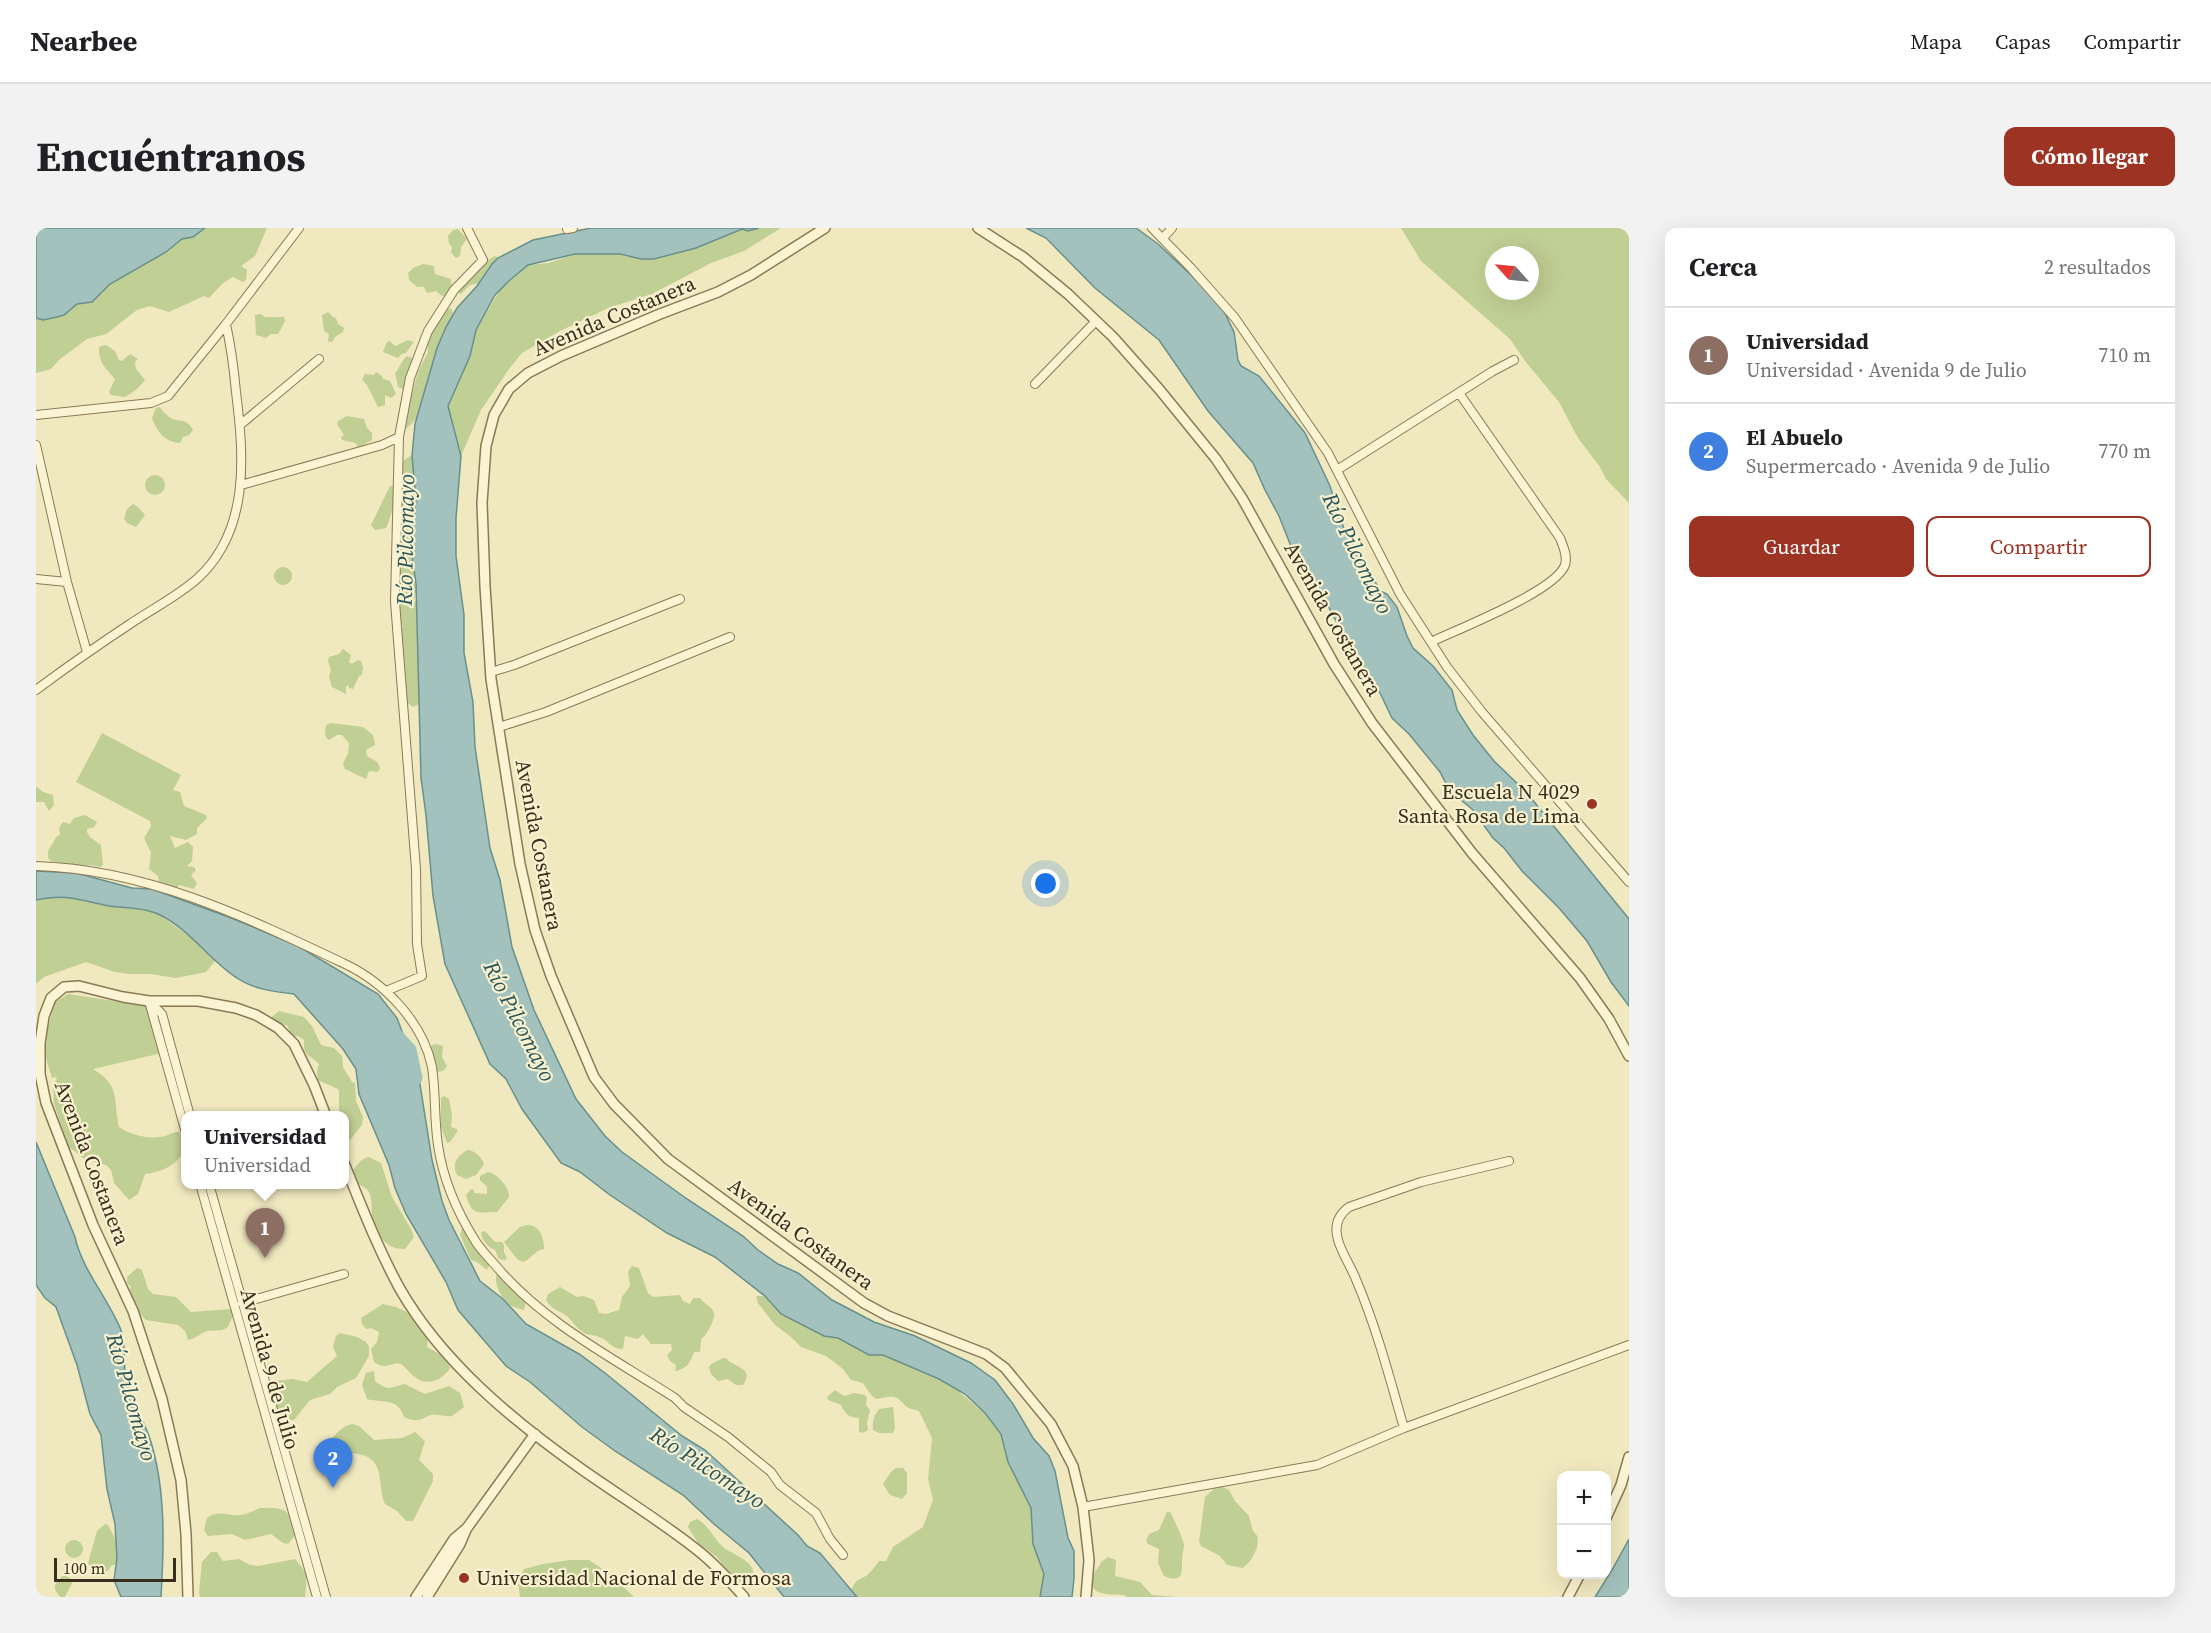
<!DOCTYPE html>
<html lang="es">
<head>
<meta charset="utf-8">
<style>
  :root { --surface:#fff; --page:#f2f2f2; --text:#202124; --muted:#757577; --line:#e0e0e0; --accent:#9c3323 }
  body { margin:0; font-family:"Source Serif 4",serif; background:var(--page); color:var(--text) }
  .controls { position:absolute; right:18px; bottom:18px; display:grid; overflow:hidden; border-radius:12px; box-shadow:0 6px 24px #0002 }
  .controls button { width:54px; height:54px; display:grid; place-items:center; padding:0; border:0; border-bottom:2px solid var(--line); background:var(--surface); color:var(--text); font:30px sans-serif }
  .compass { position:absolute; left:1449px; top:18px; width:54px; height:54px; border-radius:50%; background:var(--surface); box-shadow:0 6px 24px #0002; rotate:297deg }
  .scale { position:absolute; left:18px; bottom:15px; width:122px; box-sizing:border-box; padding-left:6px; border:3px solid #392e1c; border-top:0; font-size:16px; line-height:21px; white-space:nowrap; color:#392e1c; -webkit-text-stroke:4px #f7f1cf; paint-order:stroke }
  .you { position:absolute; left:1010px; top:656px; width:21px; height:21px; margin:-15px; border:4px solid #fff; border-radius:50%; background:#1a73e8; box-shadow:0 0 0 9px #1a73e833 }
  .badge { display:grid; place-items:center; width:39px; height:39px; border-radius:50%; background:var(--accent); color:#fff; font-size:20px; font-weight:700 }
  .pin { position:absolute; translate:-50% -50px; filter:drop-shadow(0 2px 3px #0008) }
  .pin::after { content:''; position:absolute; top:32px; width:21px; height:18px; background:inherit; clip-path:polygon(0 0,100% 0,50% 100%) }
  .popup { position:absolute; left:145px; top:883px; width:168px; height:78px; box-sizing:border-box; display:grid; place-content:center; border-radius:12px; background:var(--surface); filter:drop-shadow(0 2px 4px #0005); font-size:20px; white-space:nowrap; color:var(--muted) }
  .popup b { font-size:22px; color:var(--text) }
  .popup::after { content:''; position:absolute; left:50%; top:100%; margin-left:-12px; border:12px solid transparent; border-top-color:var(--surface) }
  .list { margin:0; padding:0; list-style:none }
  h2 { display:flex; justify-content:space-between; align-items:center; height:78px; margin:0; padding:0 24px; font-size:26px }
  h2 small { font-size:20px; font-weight:400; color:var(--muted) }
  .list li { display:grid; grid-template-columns:39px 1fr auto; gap:18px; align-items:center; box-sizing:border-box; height:96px; padding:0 24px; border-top:2px solid var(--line) }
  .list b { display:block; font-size:22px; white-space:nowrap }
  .list p { margin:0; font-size:20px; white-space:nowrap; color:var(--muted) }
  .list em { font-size:20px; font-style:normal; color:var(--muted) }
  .actions { display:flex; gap:12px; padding:18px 24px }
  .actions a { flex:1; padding:14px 0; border:2px solid var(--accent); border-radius:12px; text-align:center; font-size:21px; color:var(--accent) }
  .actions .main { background:var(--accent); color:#fff }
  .map { position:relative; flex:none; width:1593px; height:1369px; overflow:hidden; border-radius:12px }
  header { display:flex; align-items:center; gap:36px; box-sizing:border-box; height:84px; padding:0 30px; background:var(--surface); border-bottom:2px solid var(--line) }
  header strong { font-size:28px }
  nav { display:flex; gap:33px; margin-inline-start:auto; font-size:21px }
  .intro { display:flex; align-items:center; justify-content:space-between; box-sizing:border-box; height:144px; padding:0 36px }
  h1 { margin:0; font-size:42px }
  .button { padding:15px 27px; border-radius:12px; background:var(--accent); color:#fff; font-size:21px; font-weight:700 }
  main { display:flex; gap:36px; padding:0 36px }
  aside { flex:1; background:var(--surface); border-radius:12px; box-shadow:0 6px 24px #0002 }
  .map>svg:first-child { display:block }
  .green { fill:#c0cf93; fill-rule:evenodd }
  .water { fill:#a3c2bd; stroke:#69908c; stroke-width:1.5 }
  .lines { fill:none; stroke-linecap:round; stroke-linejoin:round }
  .river { stroke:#a3c2bd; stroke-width:15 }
  .minor-casing { stroke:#8a7957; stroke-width:10 }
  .tertiary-casing { stroke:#8a7957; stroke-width:12 }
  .minor { stroke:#fbf4d3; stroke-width:8 }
  .tertiary { stroke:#fbf4d3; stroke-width:9 }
  .poi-dot { fill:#9c3323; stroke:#f7f1cf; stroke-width:2 }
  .labels { text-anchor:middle; stroke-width:4.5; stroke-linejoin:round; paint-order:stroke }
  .street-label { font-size:21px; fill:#392e1c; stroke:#f7f1cf }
  .poi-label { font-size:21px; fill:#392e1c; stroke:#f7f1cf; text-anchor:end }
  .water-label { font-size:22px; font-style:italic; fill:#2a5659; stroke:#f7f1cf }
</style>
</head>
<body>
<header>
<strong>Nearbee</strong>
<nav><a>Mapa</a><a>Capas</a><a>Compartir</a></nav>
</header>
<div class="intro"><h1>Encuéntranos</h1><a class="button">Cómo llegar</a></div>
<main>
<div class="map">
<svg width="1593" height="1369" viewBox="0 0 1593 1369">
  <rect width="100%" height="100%" fill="#f0e8bf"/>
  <path class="green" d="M169,0H231L219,28L205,38L211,42L210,52L207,54L197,49L187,55L173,70L168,68L133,84L114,78L101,82L70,106L51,111L24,131L15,141L0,145V90L10,92L34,82L41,76L56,74L74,56L130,24L146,11L157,9Z
    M723,0H745L708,23L675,35L616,66L572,80L524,103L486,125L473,141L445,182L425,228L412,179L434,128L440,102L464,62L492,37L513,35L539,26H584L592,29L661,20L665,16L706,1L712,3Z
    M1365,0H1593V275L1570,251L1564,239L1542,210L1523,174L1489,133L1474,111L1385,33ZM1458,27H1494V63H1458Z
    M422,1L431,11L425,19L424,28L420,30L415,24L416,19L413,15L412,8L417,2Z
    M459,28L463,30L452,40L443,55L434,57L425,66L418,63L447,35Z
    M387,36L398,38L399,46L415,51L416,61L412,67L406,68L400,63L391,65L388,59H381L373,52L372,45L377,40Z
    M413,80L416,81L418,91L397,143H394C390,151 394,155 393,162C391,175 381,192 371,200L369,199L374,172L382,144L392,124L391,112L401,93Z
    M292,84L297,89L300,90L302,96L308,100L307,104L299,109L296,114L292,113L293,106L288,103L286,87Z
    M225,86L229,89H248L249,93L242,106H235L230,110L220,107L219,87Z
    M372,112L378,114L370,125L366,126L362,130L347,124L351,114L354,113L359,118Z
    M70,117L79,123L83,132L86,133L94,126L102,131L99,134L100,141L109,152L101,161L89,169L75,167L73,164L79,151C69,139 63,136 63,119Z
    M371,128L378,131L369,162L362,159L359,145C365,139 364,134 371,128Z
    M340,144L346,148L347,151L354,153L360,166L355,170L349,167V177L342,179L331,157L326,152L329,146L338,147Z
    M124,179C126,182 128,185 131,187C141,197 149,187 157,202L153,207L147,209L144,215C129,214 121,204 116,190L120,180Z
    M311,188L328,191L331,200L336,205V212L324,219L321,218L320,215L306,212L305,209L308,207L301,196L302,193Z
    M378,226L383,270L377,278L380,290L375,302C384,318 383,355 378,372L383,379V476L377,479L370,474L368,428L361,420V411L367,398L362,391L365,373L362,368L365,243L368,232Z
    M109 257a10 10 0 1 1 20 0a10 10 0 1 1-20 0Z
    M354,258H357C360,273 356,286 350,300L339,302L335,297Z
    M97,276L102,279L109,287L100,299L91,295L88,291L91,281Z
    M238 348a9 9 0 1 1 18 0a9 9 0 1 1-18 0Z
    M307,421L315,427L313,434L316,436L322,432L325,433L327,440L326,447L323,448L317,461L313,460L312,457L310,459V466L296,459L293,449L295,442L292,433L293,429L303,426Z
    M295,495L327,499L337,507L339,517L330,522C330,532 336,529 342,535L344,540L342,544L333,543L330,551L309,541L307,535L312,526L313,515L306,507H301L293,512C288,509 289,503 290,497Z
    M66,505L145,547L137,562L144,564L148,578L170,587L171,590L161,600V606L150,612L134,608L139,620L152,614L157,619L156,633L151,638L158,639L160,642L155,647L161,655L158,661L143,657L140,662L124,658L122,648L113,641L115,625L108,610L115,598L114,593L40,554Z
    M0,558L7,564L17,567L18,577L13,583L8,574H0Z
    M49,587L61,594L58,599L51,601V604L54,609L65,617L67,637L64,639L54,637L45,639L15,633L12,630V623L21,608L24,607L23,600L27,594L34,596L38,590Z
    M28,668L70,678L110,682L124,687L153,708L179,733L170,744L140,750L114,746H93L79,744L50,734L8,749L0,756V672Z
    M32,766L111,778L126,825L57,841C85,858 77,871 83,899C94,907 115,912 129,908C135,906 137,904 143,904L149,913C147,936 129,943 109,946L102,966L93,972L78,955L75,942L70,937L50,932L33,919L18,876L17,860L21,849L16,850L9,827L12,799L19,774Z
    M243,783L268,789L276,798L285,817L298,820L306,828L307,839L316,854L319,855L320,873L327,889L326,897L314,912L309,911L308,888L303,887V862C296,857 289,856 282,852L281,844L283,836C273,825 267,830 268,812L262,808H256L251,797L246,798L234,790Z
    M398,816L405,817L407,819L406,829L411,838L407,843L401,844L393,820Z
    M408,868L413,871L416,887L415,899L421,901V904L414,914L411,915L405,899V870Z
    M431,922C438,922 446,929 448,936L440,947L430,951L421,947C415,935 422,928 431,922Z
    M333,929L345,935L356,969L375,1001L378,1009L369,1021C350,1022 339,1005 336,988C335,980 337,972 333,964C330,959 323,957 318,953L316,944C321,937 324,931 333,929Z
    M452,944C461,945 474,960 473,969L461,984C443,984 436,989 430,967L435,961L438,962V965L451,966V959L444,952V948Z
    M491,997C504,997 508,1009 508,1021C497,1023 496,1031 487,1034L481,1031L468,1014L484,999Z
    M430,999L455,1034L451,1042L441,1034L435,1032L424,1007L426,1000Z
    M447,1003L450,1004L459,1014H466L468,1017V1024L471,1030L469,1032L463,1031L459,1022C452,1019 446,1012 445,1005Z
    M596,1038L603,1040L612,1065L617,1069L644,1067L647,1073L654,1076L657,1070H664C674,1082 684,1080 674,1099C671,1104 670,1107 665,1111L664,1124H658C654,1135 651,1141 639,1143L640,1137L634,1133L631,1127L636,1122L635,1116H615L607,1106L602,1111L589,1108L587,1121C574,1121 573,1112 563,1109C556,1106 551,1108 545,1103C540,1099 537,1094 532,1089C525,1083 515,1082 510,1072L512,1066L524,1059L541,1069L548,1068L558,1072L563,1085L570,1086L583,1082L586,1069L594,1058L592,1044Z
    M101,1040L106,1042L112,1061L117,1066L140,1069L155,1084L196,1081L198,1085L192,1099C185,1104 180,1102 172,1103C164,1105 159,1111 152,1112L149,1103L142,1097L110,1092L101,1083L93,1064L95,1059L91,1055V1049Z
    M464,1044L490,1075L488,1082C484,1081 477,1079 474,1077C465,1070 457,1056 461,1045Z
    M720,1068H729L745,1086L788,1108L802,1110L833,1127H847L914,1156L947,1184L965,1206L972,1234L995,1280L997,1316L1008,1346L1004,1369H821L815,1364C818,1354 820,1353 828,1349C834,1346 839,1338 843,1333H850L857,1319L887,1299L897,1272L892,1251L896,1210L883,1183C866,1179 872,1178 861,1170C855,1167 846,1170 840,1171L835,1167L827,1155L815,1152L807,1141L790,1128L765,1119L755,1109L739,1097L722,1075Z
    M347,1076L360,1079L379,1088L392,1107L391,1119C400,1124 412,1129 414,1140C407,1152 391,1159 379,1149C374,1146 370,1139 365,1136C359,1133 352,1139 347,1138C343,1137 341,1136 338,1134L335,1121L341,1114L343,1104L335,1100L330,1101L326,1096L325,1090Z
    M304,1105L321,1109L330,1114L333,1119V1128L320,1150L301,1159L294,1166L274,1172L258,1192H251L241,1187L230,1161L238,1153L257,1151L271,1154L301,1128L297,1119L300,1108Z
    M687,1130L691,1131C698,1140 719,1139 707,1157H700L692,1151L682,1153L675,1146L673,1139L675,1136Z
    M338,1143L339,1153C353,1164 354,1159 369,1156L389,1166L413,1158L424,1165L428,1179L416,1188C411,1189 407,1187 401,1187C387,1185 388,1198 368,1189C362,1169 345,1175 331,1171L326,1157L330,1145Z
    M799,1162L808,1168L818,1165L829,1167L831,1170L830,1177L834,1182L831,1195L832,1202L826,1205L823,1204V1190C812,1189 810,1187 805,1177L792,1172L791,1169Z
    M857,1179L859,1200L857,1205H843L837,1202C836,1193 838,1188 843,1181Z
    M316,1196L323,1198L338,1212L366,1210L379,1204L389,1213L383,1232L397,1246V1253L377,1293H370L361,1283L349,1276C340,1253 352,1228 315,1225L304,1235L298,1237L292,1234L289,1214C301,1209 302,1199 316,1196Z
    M860,1240H867L871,1245V1265L866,1271L854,1267L847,1256L855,1244Z
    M1182,1257L1193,1262L1199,1273L1213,1288L1217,1303L1222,1309L1221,1320L1215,1332L1207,1340L1191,1337L1184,1328L1165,1318L1163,1314L1169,1269Z
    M224,1280C252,1280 252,1280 260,1306L252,1316L247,1315L235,1306L209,1312L196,1306L172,1308L168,1302L171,1290C183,1281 193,1289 205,1287C211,1286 219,1282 224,1280Z
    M1131,1284H1134C1137,1288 1147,1312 1148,1316C1148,1321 1146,1326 1146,1331C1146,1344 1148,1356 1128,1348L1122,1335L1123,1321L1112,1316L1110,1313L1113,1306L1123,1302Z
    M661,1291C674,1298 677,1310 687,1319C696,1327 732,1337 710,1354L699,1353L681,1329L662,1315L652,1299L654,1294Z
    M69,1296L72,1297L81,1314L82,1335L75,1338L69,1346L56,1341L52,1335L61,1303Z
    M29 1321a9 9 0 1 1 18 0a9 9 0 1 1-18 0Z
    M175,1324H181L187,1333L203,1331L214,1337L222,1338L259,1331L271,1346L269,1369H164L163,1365L166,1334Z
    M1072,1329L1080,1332L1079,1348L1104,1354L1116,1367L1141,1369H1090L1088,1367C1076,1366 1053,1369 1056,1350C1057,1343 1064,1340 1065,1334Z
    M534,1332H553L574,1346L598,1369H484L482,1354L488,1341L507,1336Z
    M27,1347L34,1350L36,1355L29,1369H24L19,1362V1357Z"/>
  <path class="water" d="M0,0H169L157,9L146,11L130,24L74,56L56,74L41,76L28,87L21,89L7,92L0,90Z
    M555,0H723L712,3L706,1L660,20L618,31H605L584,26H539L492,37L474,52L459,67L440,102L434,128L412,178L425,228L420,290V328L428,387V425L437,474L439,519L454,620L464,652L476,719L498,782L540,871L569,908L586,924L651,971L707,1008L722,1022L742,1036L762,1045L796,1072L838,1094L879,1108L935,1135L959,1152L977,1176L997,1210L1013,1228L1019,1243L1032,1310L1038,1323V1350L1036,1369H1004L1008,1346L997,1316L995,1280L972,1234L965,1206L949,1185L929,1166L903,1151L847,1127H833L802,1110L788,1108L745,1086L729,1068L679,1029L631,1005L574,967L544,944L525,935L486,881L470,851L454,836L409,736L397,668L390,587L385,550L380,356L375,320L380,271L376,228L379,196L401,120L410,99L421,80L441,58L456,36L462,30L497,12Z
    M990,0H1100L1122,16L1169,60L1186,79L1198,104L1202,132L1205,138L1223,148L1269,205L1294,258L1310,307L1330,336L1344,363L1351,366L1361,379L1371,408L1377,420L1397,438L1416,462L1421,482L1437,507L1458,533L1491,565L1593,691V778L1575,754L1551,713L1523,680L1486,643L1468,620L1457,610L1436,581L1414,563L1404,544L1373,506L1356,490L1344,465L1310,412L1292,378L1279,362L1258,326L1243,288L1229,262L1217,235L1172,183L1123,112L1059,60L1010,10Z
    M0,643L40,645L96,660L116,661L198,691L262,718L342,766L361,790L373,822L383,850L396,932L406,973L413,992L444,1053L467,1071L490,1096L543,1126L569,1145L646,1208L669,1222L762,1307L771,1318L784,1325L821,1369H748L713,1325L678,1296L647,1267L579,1223L546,1199L494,1154L470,1138L422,1082L410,1054L370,986L359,960L353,937L323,866L320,841L307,821L258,766C239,764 217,761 201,750C173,732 153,700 122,686C104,678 86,681 68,677C40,671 30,666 0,672Z
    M0,914L39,1009C46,1042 72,1070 85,1102C91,1117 86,1140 91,1156C96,1175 108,1192 114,1211C130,1260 128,1318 125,1369H85L78,1352L81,1330L79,1296L71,1261L65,1207L54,1186L41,1137L20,1079L9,1070L0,1057Z
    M1593,1311V1369H1559L1576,1342Z"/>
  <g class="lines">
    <path class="river" d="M360,808L373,822L379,850"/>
    <g class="minor-casing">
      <path id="minor" d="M1116,0L1155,40L1199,90L1292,225L1364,366L1411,439L1446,484L1593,654
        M531,1L537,0
        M1127,10L1136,0
        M999,156L1060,93
        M0,187L115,175L132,168L190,96L263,0
        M204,197L283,131
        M0,217L31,354L51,424
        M1301,242L1457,143L1478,132
        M205,257L346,217L363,209
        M0,351L31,354
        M1395,414C1422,401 1520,363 1529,337C1532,328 1527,318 1524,310L1423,165
        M455,444L478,437L644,371
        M0,462C31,439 62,417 94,396C116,381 142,368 162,350C214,302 208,228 200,164C198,142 195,119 190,96
        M463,499L510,484L694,409
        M0,638C110,641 210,689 307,735C348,754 387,794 396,839C400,865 398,891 402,917C407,952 421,984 440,1014C445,1022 453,1030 460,1038C508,1095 577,1130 639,1170L648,1179L692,1209L735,1244L744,1257L780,1285L794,1311L807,1327
        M350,763L386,748L381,716L380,641L359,374L363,209L374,150L392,103L418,62L447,32L431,0
        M113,773L150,905
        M114,774L126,786L154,888
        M164,956L281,1369
        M173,956L290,1369
        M206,1075L308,1046
        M1368,1200C1354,1151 1341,1101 1321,1054C1316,1040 1306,1026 1302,1012C1298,998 1302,987 1313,979L1385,954L1473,933
        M1047,1279L1281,1237L1368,1200L1593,1117"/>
    </g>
    <g class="tertiary-casing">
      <path id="tertiary" d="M789,0L715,47L682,64L624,86L525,128L492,145L473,161L458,187L450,218L446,275L449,358L455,451L484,636L499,702L515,748L558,849L578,876L632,931L828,1075L852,1088L950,1126L969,1140L1015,1196L1037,1238L1047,1279L1053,1332L1050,1369
        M942,0L987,29L1032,66L1077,109L1123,161L1180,231L1206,270L1298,436L1336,495L1436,625L1544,750L1573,791L1593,828
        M308,935C325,977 342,1021 364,1061C406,1134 476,1192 544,1240C582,1267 623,1292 660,1321C678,1335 693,1352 708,1369
        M1570,1290L1585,1257L1593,1229
        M152,1369L150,1306L145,1252L126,1171L97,1083L57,997L10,875L4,846V815L8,788L15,770L28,759L43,758L87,769L113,773H162L200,780L220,787L242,800L258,816L278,857L290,888
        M380,1369L418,1311L431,1300L499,1206
        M391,1369L424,1316L430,1302
        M1532,1369L1544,1346"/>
    </g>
    <use href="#minor" class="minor"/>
    <use href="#tertiary" class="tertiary"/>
  </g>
  <g class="poi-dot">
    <circle cx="1556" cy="576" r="6"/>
    <circle cx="428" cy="1350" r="6"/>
  </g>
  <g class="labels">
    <g class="street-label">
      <text transform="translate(578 88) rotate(-23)" y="7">Avenida Costanera</text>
      <text transform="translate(1297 391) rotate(60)" y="7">Avenida Costanera</text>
      <text transform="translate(503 617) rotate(79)" y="7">Avenida Costanera</text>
      <text transform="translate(56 935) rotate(69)" y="7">Avenida Costanera</text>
      <text transform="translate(765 1006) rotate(36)" y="7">Avenida Costanera</text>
      <text transform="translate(234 1141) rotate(74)" y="7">Avenida 9 de Julio</text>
    </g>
    <g class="poi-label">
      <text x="1544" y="571">Escuela N 4029<tspan x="1544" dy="24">Santa Rosa de Lima</tspan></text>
      <text x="440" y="1357" text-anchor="start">Universidad Nacional de Formosa</text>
    </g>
    <g class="water-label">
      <text transform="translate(369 312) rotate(-89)" y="8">Río Pilcomayo</text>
      <text transform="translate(1322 325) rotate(64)" y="8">Río Pilcomayo</text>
      <text transform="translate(484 793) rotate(63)" y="8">Río Pilcomayo</text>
      <text transform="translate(96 1169) rotate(74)" y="8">Río Pilcomayo</text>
      <text transform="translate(672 1239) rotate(33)" y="8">Río Pilcomayo</text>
    </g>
  </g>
</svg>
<div class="controls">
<button>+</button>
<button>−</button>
</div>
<svg class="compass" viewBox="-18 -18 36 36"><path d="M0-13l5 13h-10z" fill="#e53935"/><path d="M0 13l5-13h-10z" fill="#757577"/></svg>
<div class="scale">100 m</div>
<div class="you"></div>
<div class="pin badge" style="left:229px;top:1030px;background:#8d6e63">1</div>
<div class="popup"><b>Universidad</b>Universidad</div>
<div class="pin badge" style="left:297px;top:1260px;background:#3f7fe0">2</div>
</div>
<aside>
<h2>Cerca<small>2 resultados</small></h2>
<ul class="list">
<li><span class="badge" style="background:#8d6e63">1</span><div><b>Universidad</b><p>Universidad · Avenida 9 de Julio</p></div><em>710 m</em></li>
<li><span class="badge" style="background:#3f7fe0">2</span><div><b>El Abuelo</b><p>Supermercado · Avenida 9 de Julio</p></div><em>770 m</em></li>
</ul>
<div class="actions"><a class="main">Guardar</a><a>Compartir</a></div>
</aside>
</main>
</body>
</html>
